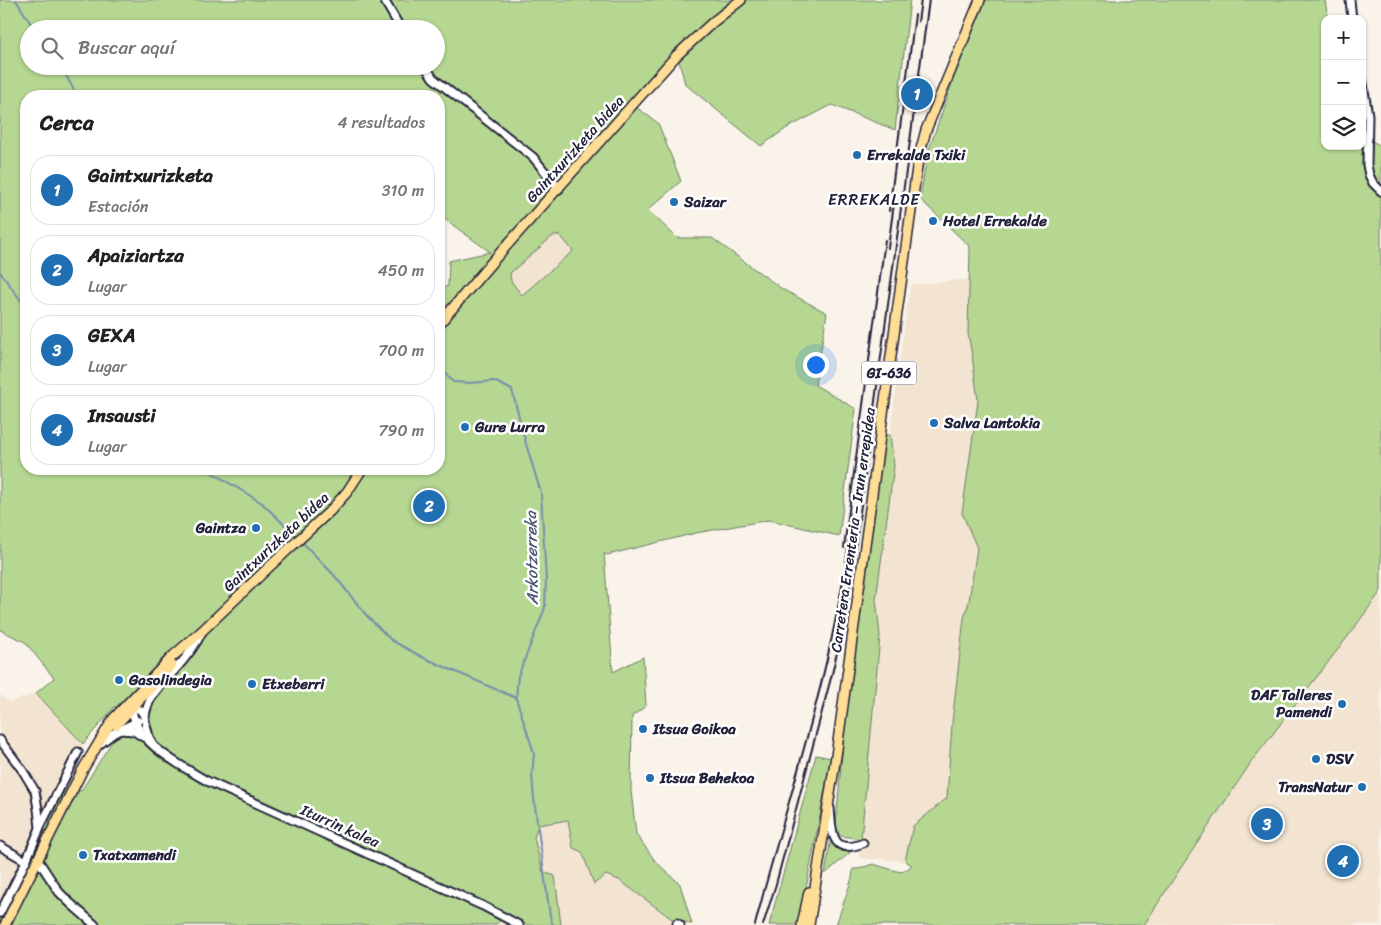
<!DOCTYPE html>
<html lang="es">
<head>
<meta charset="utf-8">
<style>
  :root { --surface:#fff; --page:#f6f6f6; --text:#202124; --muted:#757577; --line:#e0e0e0; --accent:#1f6fb2 }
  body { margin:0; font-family:Sriracha,sans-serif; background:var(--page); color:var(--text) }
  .controls { position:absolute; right:15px; top:15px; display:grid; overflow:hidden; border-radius:10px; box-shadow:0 1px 4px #0004 }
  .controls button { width:45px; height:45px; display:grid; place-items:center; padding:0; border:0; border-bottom:1px solid var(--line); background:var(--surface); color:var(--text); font:25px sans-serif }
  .you { position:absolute; left:815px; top:364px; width:18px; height:18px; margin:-12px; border:4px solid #fff; border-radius:50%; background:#1a73e8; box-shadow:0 0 0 8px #1a73e833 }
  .badge { display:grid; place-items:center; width:32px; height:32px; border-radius:50%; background:var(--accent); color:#fff; font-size:16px; font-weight:700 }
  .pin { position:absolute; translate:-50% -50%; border:2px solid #fff; box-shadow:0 1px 5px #0006 }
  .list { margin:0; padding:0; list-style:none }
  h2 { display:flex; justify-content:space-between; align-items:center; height:65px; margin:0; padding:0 20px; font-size:21px }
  h2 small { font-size:16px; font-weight:400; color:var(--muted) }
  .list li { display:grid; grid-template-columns:32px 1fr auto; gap:15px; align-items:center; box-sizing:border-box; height:70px; margin:0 10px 10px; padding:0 10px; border:1px solid var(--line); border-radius:20px }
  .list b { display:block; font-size:19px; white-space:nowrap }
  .list p { margin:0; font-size:16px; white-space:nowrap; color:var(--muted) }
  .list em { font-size:16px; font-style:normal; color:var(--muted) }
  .icon { flex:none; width:28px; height:28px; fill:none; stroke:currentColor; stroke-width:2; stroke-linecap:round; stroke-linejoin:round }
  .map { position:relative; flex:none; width:1381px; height:925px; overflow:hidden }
  .search { position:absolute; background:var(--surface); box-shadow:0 1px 4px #0004; left:20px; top:20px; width:425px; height:55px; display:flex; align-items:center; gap:12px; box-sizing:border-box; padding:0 18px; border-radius:28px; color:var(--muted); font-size:19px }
  .panel { position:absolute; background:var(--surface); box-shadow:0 1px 4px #0004; left:20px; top:90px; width:425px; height:385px; border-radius:20px }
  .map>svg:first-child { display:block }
  .built { fill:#f2e4d0 }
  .green { fill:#b5d791; stroke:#6c7c66; fill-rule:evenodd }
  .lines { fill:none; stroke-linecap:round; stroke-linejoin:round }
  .stream { stroke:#778dad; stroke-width:2 }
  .minor-casing { stroke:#22223b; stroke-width:11 }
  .major-casing { stroke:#22223b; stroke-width:12 }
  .minor { stroke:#fff; stroke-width:7 }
  .major { stroke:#fedd96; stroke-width:9 }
  .rail { stroke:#22223b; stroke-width:2 }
  .poi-dot { fill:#1f6fb2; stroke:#fff; stroke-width:2 }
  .labels { text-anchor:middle; stroke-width:5; stroke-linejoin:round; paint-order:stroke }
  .shield { fill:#fff; stroke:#646476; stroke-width:1 }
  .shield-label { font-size:14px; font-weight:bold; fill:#22223b }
  .street-label { font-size:15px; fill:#22223b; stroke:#fff }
  .poi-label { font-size:15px; font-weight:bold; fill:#22223b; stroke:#fff; text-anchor:start }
  .neighbourhood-label { font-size:16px; letter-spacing:1px; fill:#22223b; stroke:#fff }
  .water-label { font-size:16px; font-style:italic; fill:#4d5874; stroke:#fff }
</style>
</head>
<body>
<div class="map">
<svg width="1381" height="925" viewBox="0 0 1381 925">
  <rect width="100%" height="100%" fill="#f9f3ea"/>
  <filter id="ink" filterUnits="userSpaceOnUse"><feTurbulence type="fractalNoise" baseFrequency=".02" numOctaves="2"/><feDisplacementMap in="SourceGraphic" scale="10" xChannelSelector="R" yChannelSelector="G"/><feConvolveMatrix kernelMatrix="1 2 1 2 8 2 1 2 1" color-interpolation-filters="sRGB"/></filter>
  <g filter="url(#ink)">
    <path class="built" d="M560,235L573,250L522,295L521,294L511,281L510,273L553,236Z
      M970,279L968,334L972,355L978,401L962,513L977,548L969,601L964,618L952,723L947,798L913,826L905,861L859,858L880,636L876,599L894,466L890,435L910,285Z
      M1381,591V925H1144L1180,869L1252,761L1349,635Z
      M36,693L83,744L0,920V695L10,702Z
      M569,820L573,848L581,852L594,884L606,875L619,880L672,919L697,925H495L512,908L549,898L534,838L538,825Z"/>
    <path class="green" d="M0,0H910L895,130L832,105L787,128L761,146L685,84L678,57L629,102L658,123L681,181L648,210L677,238H712L782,289L827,313L815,385L856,409L839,536L769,520L696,533L607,555L604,553L613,672L643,657L646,706L632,716L631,791L636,834L656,862L680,884L692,924L672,919L619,880L606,875L594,884L582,852L573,848L568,820L538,825L534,838L543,872L555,876L561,925H527L507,914L495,925H0V920L64,786L81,791L118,732L115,706L83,744L36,693L54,678L25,642L0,630ZM29,29H436V66H29ZM26,96H439V215L490,252L449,261L448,286L439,290V469H26ZM560,235L573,251L522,295L521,294L511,281L510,273L553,236Z
      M986,0H1325L1328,19H1325V146H1362V82L1363,136L1381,146V591L1349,635L1252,761L1180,869L1144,925H836L852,878L853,869H858L873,864L900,872L906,870L912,865L905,861L913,826L947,798L952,723L964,618L969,601L977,548L962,513L978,401L972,355L968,334L970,247L920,199L927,155L955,75Z
      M885,435H890L894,466L876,599L880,636L861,839L835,835L846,707Z
      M816,755L831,758L799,925H769Z
      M831,838C836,848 842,850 853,850L825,874Z"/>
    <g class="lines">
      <path class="stream" d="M16,0L34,29
        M61,66L77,96
        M0,272L25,306L26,310
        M439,362L444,372L453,382L470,383L494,381L512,390L526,444L541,493L546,580L545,608L518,676L516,698L534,753L532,776L534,799L550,916L553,925
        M206,469L262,503L295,535
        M303,543L334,575L367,616L391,640L422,657L516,698"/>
      <g class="minor-casing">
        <path id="minor" d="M384,0L401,29
          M1350,0L1352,19
          M425,66L433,78L533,157L559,189
          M1362,78L1368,115L1367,165L1369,175L1373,183L1381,191
          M145,717C147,697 161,685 174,671C185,659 195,647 202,632
          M120,730L134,731L143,737
          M0,740L23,771L35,791L38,809L40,828L26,861L0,913
          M100,744L114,733L138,721
          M153,745C150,740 148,735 147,729C144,718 145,709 132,707C133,742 180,765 207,781L483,906L519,925
          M830,808C832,832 831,856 863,843
          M40,827L78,752
          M0,846L26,861
          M38,860L59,892L70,903L95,925
          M677,923L680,925"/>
      </g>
      <g class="major-casing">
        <path id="major" d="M439,324L492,262L676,56L713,22L741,0
          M116,725L172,665
          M5,925L82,771L113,719L173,656L202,631L269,567L330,511L347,492L362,469
          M802,925L809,892
          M809,925L836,756L918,160L926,130L980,0"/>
      </g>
      <use href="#minor" class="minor"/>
      <use href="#major" class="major"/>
      <path class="rail" d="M918,22L921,0
        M889,211L915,15
        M888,248L894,203
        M844,548L885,240
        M755,925C788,797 832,672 849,540
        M763,925L776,884L832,674L847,609L929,0"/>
    </g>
  </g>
  <g class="poi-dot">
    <circle cx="857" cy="155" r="5"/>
    <circle cx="674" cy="202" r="5"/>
    <circle cx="933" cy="221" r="5"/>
    <circle cx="934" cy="423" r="5"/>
    <circle cx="465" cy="427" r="5"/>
    <circle cx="256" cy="528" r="5"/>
    <circle cx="119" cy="680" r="5"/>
    <circle cx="252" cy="684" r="5"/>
    <circle cx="1342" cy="704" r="5"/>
    <circle cx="643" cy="729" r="5"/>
    <circle cx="1316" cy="759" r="5"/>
    <circle cx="650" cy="778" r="5"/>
    <circle cx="1362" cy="787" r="5"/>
    <circle cx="83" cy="855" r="5"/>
  </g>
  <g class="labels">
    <rect class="shield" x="861.5" y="361.5" width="55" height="23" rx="4"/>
    <g class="shield-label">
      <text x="889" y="378">GI-636</text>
    </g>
    <g class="street-label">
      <text transform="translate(575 149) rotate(-48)" y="5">Gaintxurizketa bidea</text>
      <text transform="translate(853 530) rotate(-82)" y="5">Carretera Errenteria – Irun errepidea</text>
      <text transform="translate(276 542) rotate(-43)" y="5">Gaintxurizketa bidea</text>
      <text transform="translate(340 826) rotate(24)" y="5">Iturrin kalea</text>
    </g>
    <g class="poi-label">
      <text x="867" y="160">Errekalde Txiki</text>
      <text x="684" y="207">Saizar</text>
      <text x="943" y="226">Hotel Errekalde</text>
      <text x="944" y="428">Salva Lantokia</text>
      <text x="475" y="432">Gure Lurra</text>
      <text x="246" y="533" text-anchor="end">Gaintza</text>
      <text x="129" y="685">Gasolindegia</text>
      <text x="262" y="689">Etxeberri</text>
      <text x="1332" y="700" text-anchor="end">DAF Talleres<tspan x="1332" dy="17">Pamendi</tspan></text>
      <text x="653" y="734">Itsua Goikoa</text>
      <text x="1326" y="764">DSV</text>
      <text x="660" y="783">Itsua Behekoa</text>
      <text x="1352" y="792" text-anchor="end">TransNatur</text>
      <text x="93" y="860">Txatxamendi</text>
    </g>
    <g class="neighbourhood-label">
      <text x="874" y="205">ERREKALDE</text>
    </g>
    <g class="water-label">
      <text transform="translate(531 558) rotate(-91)" y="6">Arkotzerreka</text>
    </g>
  </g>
</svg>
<div class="controls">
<button>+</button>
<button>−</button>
<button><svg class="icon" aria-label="layers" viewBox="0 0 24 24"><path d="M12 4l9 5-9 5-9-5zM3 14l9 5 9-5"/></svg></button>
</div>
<div class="you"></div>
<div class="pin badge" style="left:917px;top:94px">1</div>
<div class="pin badge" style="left:429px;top:506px">2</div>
<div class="pin badge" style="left:1267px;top:824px">3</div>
<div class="pin badge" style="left:1343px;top:861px">4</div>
<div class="search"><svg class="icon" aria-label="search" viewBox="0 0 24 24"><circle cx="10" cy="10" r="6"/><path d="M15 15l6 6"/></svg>Buscar aquí</div>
<section class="panel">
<h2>Cerca<small>4 resultados</small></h2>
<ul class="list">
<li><span class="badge">1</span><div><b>Gaintxurizketa</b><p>Estación</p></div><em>310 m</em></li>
<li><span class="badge">2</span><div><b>Apaiziartza</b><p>Lugar</p></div><em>450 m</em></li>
<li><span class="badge">3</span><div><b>GEXA</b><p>Lugar</p></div><em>700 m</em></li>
<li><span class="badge">4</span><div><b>Insausti</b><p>Lugar</p></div><em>790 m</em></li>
</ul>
</section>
</div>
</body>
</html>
